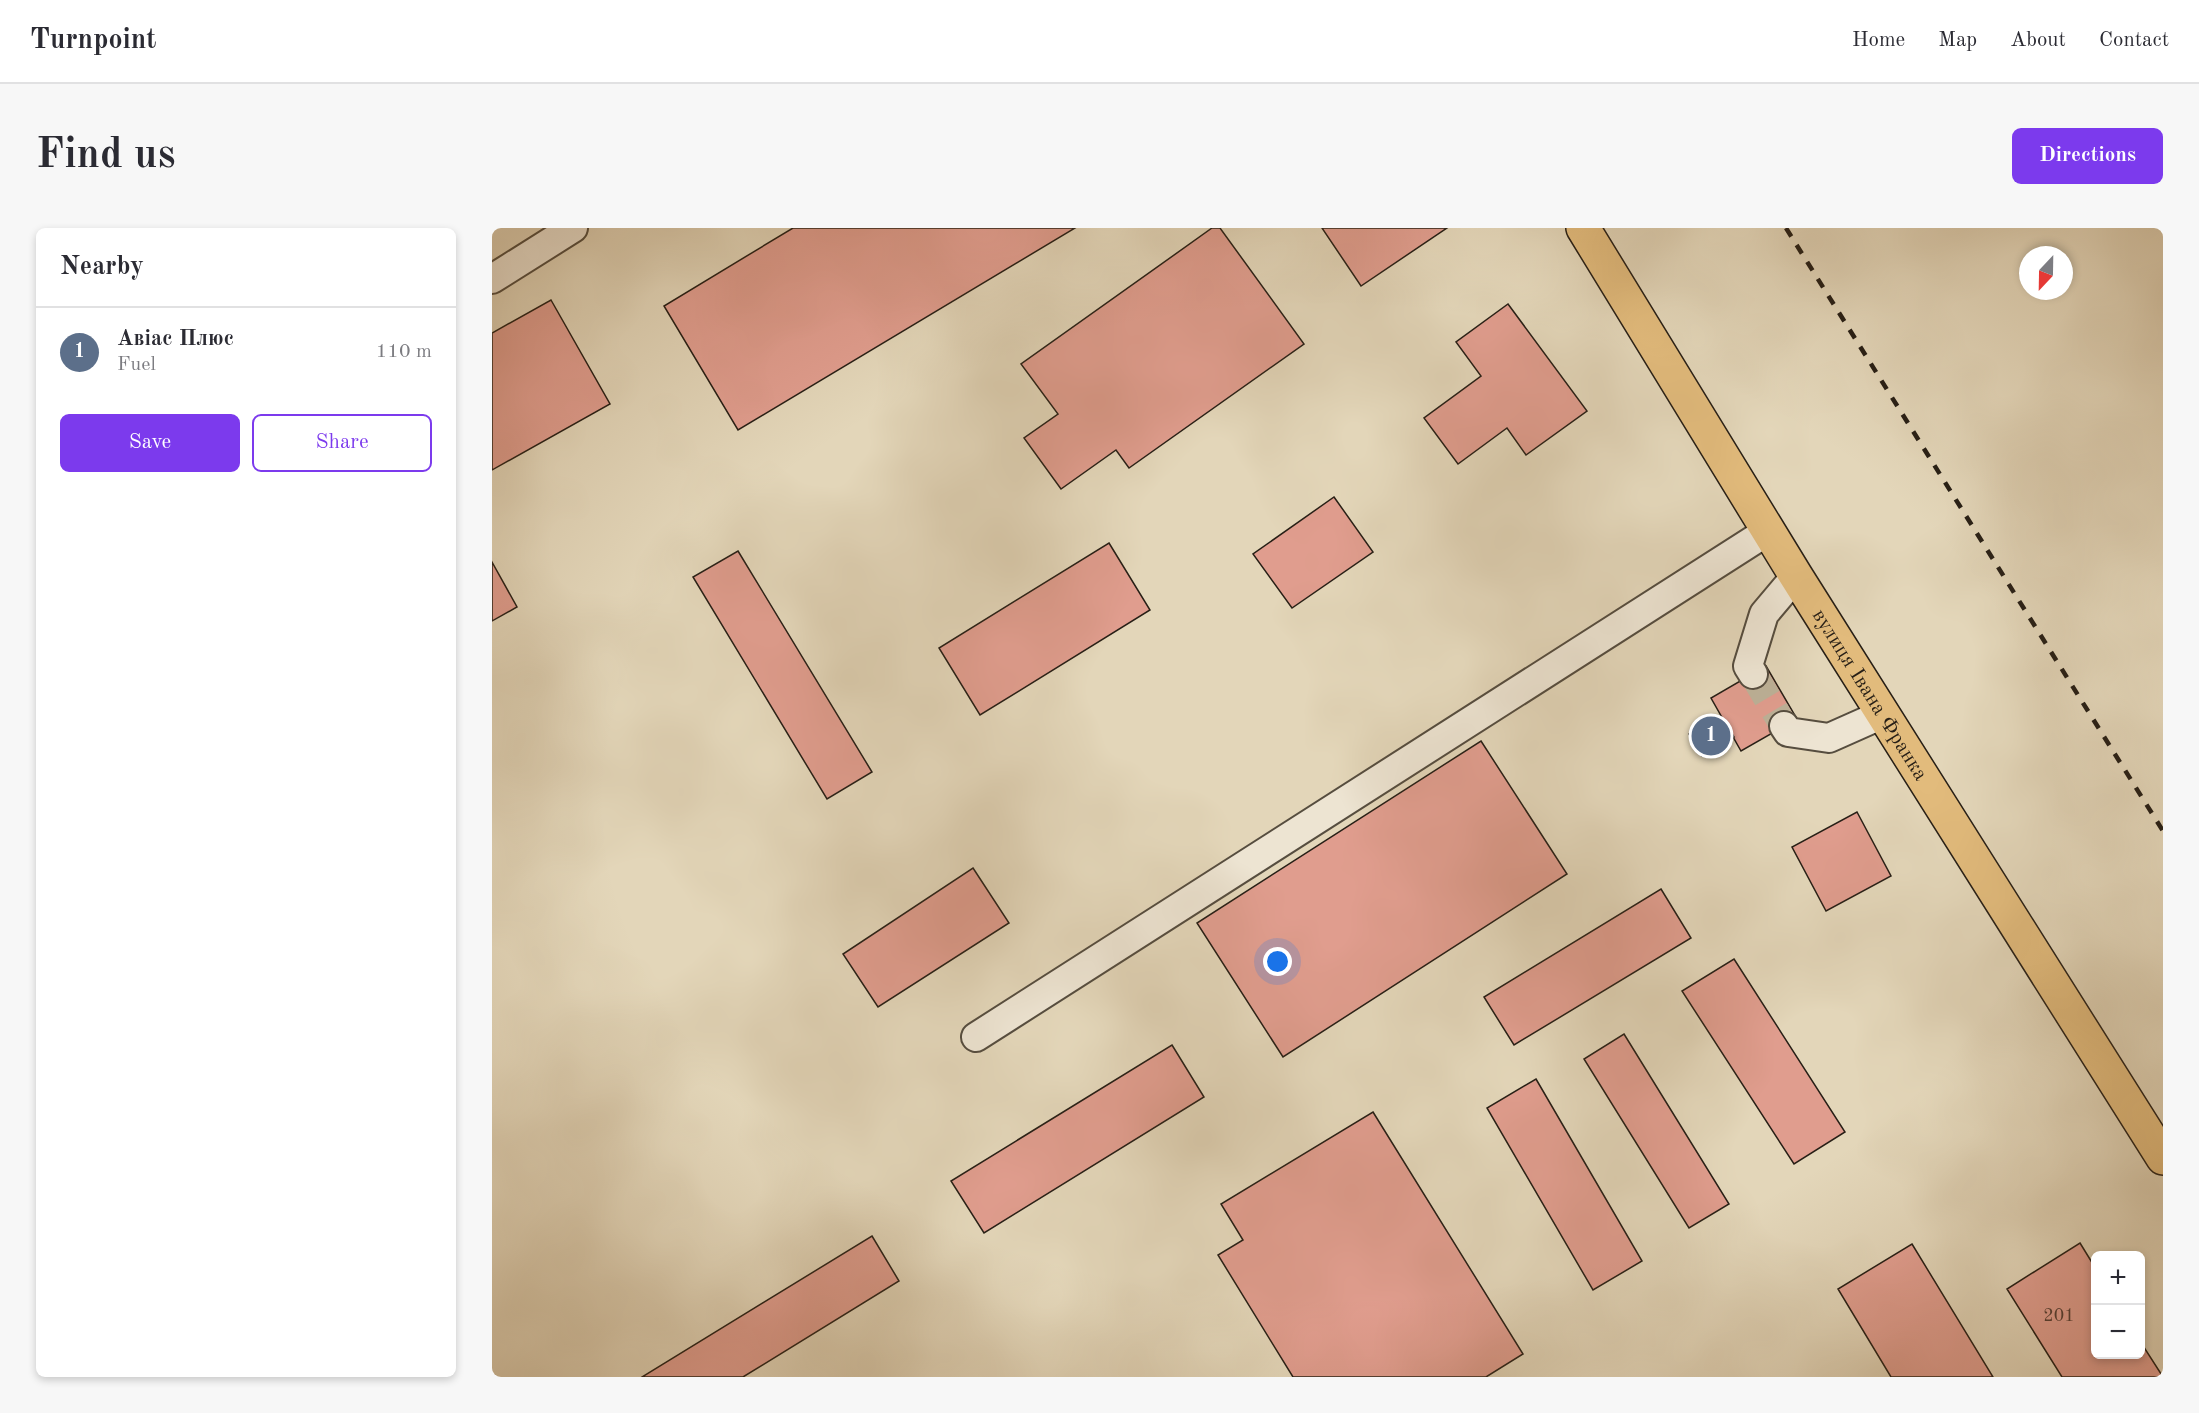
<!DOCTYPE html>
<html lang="en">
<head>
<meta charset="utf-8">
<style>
  :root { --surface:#fff; --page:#f7f7f7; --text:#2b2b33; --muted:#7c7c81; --line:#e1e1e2; --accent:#7c3aed }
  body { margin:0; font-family:"Old Standard TT",serif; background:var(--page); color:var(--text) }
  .controls { position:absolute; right:18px; bottom:18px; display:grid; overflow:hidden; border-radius:9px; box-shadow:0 3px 9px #0003 }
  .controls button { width:54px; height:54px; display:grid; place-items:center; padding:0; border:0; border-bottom:2px solid var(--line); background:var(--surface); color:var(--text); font:30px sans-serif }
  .compass { position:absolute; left:1527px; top:18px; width:54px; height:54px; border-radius:50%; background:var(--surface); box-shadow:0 3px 9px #0003; rotate:202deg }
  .you { position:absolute; left:786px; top:734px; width:21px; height:21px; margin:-15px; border:4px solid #fff; border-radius:50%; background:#1a73e8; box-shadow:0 0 0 9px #1a73e833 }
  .badge { display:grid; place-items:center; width:39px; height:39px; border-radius:50%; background:var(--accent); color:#fff; font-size:20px; font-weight:700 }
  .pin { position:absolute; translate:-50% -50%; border:3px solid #fff; box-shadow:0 2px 6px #0006 }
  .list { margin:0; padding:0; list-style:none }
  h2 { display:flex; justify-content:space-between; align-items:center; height:78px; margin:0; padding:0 24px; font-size:26px }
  h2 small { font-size:20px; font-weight:400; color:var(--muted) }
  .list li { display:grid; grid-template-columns:39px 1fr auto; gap:18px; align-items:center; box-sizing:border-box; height:90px; padding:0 24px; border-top:2px solid var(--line) }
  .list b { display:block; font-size:22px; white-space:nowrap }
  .list p { margin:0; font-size:20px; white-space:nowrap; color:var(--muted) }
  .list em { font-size:20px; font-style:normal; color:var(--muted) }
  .actions { display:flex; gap:12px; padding:18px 24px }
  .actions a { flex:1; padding:14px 0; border:2px solid var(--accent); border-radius:9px; text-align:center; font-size:21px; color:var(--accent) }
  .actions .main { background:var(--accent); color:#fff }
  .map { position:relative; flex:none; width:1671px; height:1149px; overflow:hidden; border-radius:9px }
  header { display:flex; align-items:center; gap:36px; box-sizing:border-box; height:84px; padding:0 30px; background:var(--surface); border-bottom:2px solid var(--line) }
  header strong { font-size:28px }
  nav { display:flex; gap:33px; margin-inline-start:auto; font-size:21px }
  .intro { display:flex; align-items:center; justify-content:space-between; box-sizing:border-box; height:144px; padding:0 36px }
  h1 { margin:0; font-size:42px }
  .button { padding:15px 27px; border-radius:9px; background:var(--accent); color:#fff; font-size:21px; font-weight:700 }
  main { display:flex; gap:36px; padding:0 36px }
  aside { flex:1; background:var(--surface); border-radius:9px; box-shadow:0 3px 9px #0003 }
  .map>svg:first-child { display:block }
  .building { fill:#e09d8e; stroke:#271f16; stroke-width:1.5 }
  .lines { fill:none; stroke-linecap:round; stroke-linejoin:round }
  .minor-tunnel { stroke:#bdb198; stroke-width:28; stroke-dasharray:28 14; stroke-linecap:butt }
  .minor-casing { stroke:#564d3f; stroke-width:32 }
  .major-casing { stroke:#271f16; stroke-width:36 }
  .minor { stroke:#ede4d2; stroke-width:28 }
  .major { stroke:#e2bb7c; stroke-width:33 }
  .rail { stroke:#271f16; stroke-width:4.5; stroke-dasharray:10 10; stroke-linecap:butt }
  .labels { text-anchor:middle; stroke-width:4.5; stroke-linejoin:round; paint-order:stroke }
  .number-label { font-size:18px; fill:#553e34 }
  .street-label { font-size:21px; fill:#271f16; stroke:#ede4d2 }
</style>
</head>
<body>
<header>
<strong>Turnpoint</strong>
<nav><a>Home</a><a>Map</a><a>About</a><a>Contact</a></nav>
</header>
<div class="intro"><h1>Find us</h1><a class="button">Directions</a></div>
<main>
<aside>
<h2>Nearby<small></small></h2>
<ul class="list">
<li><span class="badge" style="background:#5c6f8a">1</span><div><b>Авіас Плюс</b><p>Fuel</p></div><em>110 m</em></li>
</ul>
<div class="actions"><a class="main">Save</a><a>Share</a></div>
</aside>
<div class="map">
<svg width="1671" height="1149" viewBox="0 0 1671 1149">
  <rect width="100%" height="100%" fill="#e3d6b9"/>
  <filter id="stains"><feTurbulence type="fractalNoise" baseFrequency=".00333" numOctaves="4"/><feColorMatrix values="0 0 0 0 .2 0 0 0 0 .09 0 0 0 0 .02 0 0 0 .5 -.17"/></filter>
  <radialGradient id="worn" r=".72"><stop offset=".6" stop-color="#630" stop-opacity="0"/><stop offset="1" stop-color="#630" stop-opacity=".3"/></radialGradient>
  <path class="building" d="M301,0H583L246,202L172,78Z
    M720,0H728L812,116L637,240L624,222L569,261L532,210L566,186L529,136Z
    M830,0H955L869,58Z
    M59,72L118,176L0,242V105Z
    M1016,76L1095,183L1034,227L1015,200L966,236L932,190L989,148L964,114Z
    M842,269L881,324L800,380L761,326Z
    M617,315L658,382L488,487L447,420Z
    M246,323L380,544L335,571L201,349Z
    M0,334L25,379L0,393Z
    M1274,438L1305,491L1249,523L1219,470Z
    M1229,488L1242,509L1235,513L1236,515L1210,528L1197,506Z
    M989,513L1075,646L791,829L705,695Z
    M1365,584L1399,648L1334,683L1300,619Z
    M481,640L517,695L386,779L351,726Z
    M1169,661L1199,710L1022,817L992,769Z
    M1242,731L1353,904L1302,936L1190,763Z
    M1132,806L1237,976L1197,1000L1092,831Z
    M680,817L712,869L492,1005L459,953Z
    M1044,851L1150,1033L1101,1062L995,880Z
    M881,884L1031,1126L994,1149H801L726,1027L751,1012L729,976Z
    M380,1008L407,1053L251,1149H150Z
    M1588,1015L1604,1041V1126H1648V1113L1671,1149H1570L1515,1061Z
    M1420,1016L1501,1149H1399L1346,1061Z"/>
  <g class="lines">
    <path class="minor-tunnel" d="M1261,446L1292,498"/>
    <g class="minor-casing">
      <path id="minor" d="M0,51L81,0
        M1261,446L1256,438L1272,386L1304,348
        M1292,498L1296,504L1337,510L1391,486
        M484,809L1276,303"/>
    </g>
    <g class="major-casing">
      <g id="major">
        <path id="s1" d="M1091,0L1304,348L1671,930"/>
      </g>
    </g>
    <use href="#minor" class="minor"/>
    <use href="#major" class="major"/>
    <path class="rail" d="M1294,0L1671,603"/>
  </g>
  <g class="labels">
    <g class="number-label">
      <text x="1567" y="1093">201</text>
    </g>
    <g class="street-label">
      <text dy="7" stroke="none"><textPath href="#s1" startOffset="548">вулиця Івана Франка</textPath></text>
    </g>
  </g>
  <rect width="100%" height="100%" filter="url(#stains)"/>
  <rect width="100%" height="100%" fill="url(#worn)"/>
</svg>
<div class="controls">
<button>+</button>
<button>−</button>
</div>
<svg class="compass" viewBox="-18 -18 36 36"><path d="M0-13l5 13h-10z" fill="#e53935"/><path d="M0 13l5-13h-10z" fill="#7c7c81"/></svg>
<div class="you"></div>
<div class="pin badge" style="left:1219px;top:508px;background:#5c6f8a">1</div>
</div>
</main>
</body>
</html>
